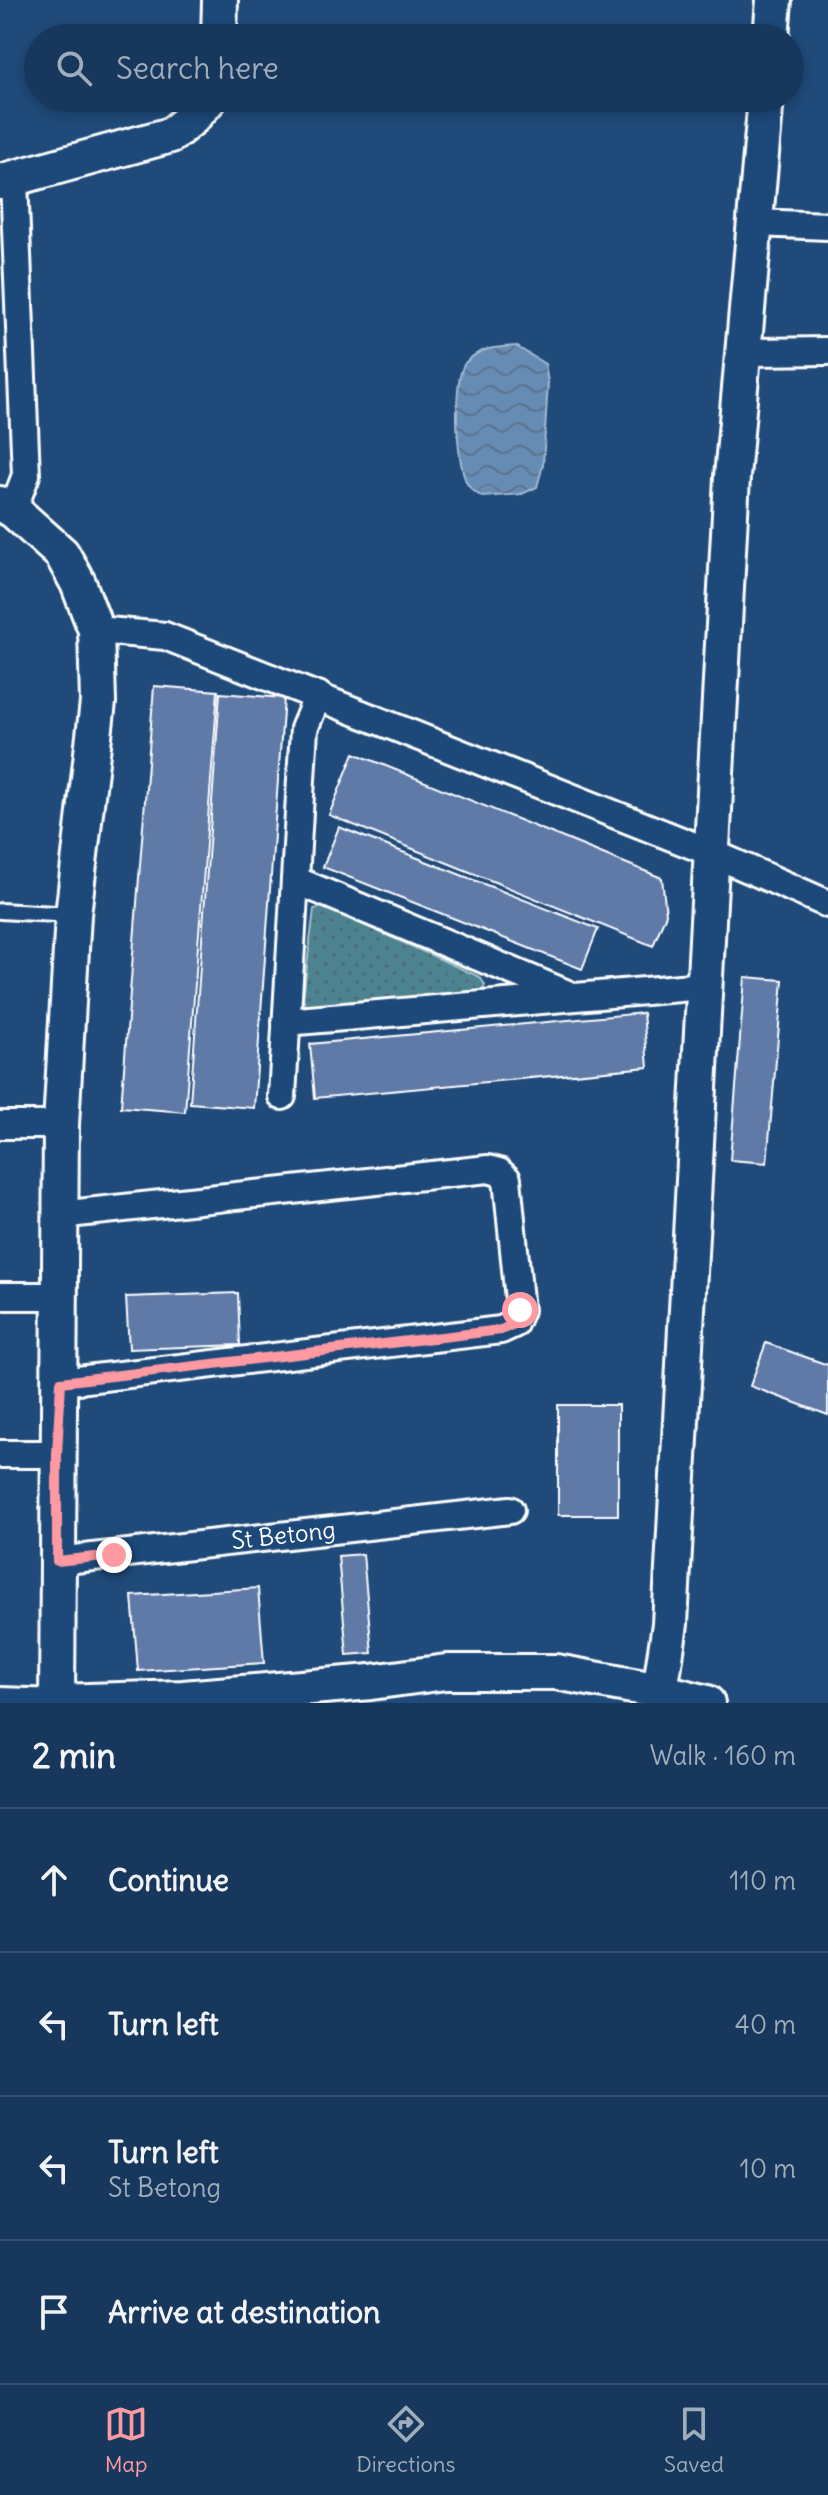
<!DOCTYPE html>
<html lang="en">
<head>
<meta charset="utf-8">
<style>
  :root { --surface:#17385c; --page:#203f62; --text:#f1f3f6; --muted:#9eacbb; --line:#365272; --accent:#ff9aa2 }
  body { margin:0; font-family:Delius,sans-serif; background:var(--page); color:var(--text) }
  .stop { position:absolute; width:24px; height:24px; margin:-18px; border:6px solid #ff9aa2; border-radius:50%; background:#fff }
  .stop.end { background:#ff9aa2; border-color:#fff; box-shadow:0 2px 8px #0008 }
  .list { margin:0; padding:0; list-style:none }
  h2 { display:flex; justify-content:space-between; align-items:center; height:104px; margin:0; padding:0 32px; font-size:34px }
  h2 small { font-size:26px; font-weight:400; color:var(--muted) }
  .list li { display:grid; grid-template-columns:52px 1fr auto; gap:24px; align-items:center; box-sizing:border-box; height:144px; padding:0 32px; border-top:2px solid var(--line) }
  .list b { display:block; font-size:30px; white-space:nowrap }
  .list p { margin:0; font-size:26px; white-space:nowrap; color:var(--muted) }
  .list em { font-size:26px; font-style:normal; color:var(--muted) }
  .icon { flex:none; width:44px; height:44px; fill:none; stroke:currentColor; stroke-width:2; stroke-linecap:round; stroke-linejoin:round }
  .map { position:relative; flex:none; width:828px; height:1703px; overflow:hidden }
  .search { position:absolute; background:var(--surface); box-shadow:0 4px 12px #0003; left:24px; right:24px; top:24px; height:88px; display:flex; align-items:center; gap:20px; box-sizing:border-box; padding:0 28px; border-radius:44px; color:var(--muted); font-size:30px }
  .sheet { height:680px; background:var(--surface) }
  nav { display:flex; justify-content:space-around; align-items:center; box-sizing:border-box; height:112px; border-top:2px solid var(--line); background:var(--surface); font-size:22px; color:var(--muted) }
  nav a { display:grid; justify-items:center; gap:4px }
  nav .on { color:var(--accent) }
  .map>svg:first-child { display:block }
  .grass { fill:url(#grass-dots); stroke:#a6c1c8; stroke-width:2 }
  .water { fill:url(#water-waves); stroke:#a3bad2; stroke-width:2 }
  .building { fill:#5f7aa7; stroke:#fff; stroke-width:2 }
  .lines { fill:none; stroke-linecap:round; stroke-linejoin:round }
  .service-casing { stroke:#fff; stroke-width:20 }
  .minor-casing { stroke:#fff; stroke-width:32 }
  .tertiary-casing { stroke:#fff; stroke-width:40 }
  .service { stroke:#1f4a7a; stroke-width:14 }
  .minor { stroke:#1f4a7a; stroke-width:26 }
  .tertiary { stroke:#1f4a7a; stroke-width:34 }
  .route { stroke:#ff9aa2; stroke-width:10 }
  .labels { text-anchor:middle; stroke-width:6; stroke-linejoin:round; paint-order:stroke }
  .street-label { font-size:24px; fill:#fff; stroke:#1f4a7a }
</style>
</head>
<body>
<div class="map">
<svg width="828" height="1703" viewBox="0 0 828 1703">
  <defs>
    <pattern id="grass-dots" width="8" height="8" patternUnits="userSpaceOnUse" patternTransform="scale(2)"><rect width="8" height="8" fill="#4e8391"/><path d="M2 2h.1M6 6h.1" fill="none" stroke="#4d6a72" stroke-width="1.8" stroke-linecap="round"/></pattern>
    <pattern id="water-waves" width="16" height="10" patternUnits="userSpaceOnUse" patternTransform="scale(2)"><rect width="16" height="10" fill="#668cb4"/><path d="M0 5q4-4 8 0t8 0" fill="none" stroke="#5c728a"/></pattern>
  </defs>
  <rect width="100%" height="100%" fill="#1f4a7a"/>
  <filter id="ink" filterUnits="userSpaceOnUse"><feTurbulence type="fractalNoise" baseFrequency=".0125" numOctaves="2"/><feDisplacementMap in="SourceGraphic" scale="16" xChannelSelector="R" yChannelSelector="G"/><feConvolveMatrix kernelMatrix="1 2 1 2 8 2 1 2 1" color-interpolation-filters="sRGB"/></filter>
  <g filter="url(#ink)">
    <path class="grass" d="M324,907L480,977L485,985L482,992L322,1005H305L303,998L314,909Z"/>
    <path class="water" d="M516,346L545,364L548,382L543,465L537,487L522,494L482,497C478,494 471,490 468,485C456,468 452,380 465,363C480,347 497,347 516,346Z"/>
    <path class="building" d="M154,686L218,691L185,1112L121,1107Z
      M220,693L284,698L254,1108L190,1103Z
      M354,753L662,878L666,914L653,946L329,815Z
      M339,827L598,929L582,969L323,867Z
      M745,977L783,980L767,1163L730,1160Z
      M643,1013L648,1067L315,1098L310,1044Z
      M238,1293L240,1345L129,1349L126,1297Z
      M766,1343L828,1365V1415L750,1386Z
      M558,1405H618V1515H558Z
      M363,1554L372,1653L347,1655L338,1556Z
      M258,1588L264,1663L138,1671L132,1596Z"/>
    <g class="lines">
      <g class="service-casing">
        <path id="service" d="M0,911L73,915"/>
      </g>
      <g class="minor-casing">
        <g id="minor">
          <path d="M756,223L828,226"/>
          <path d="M743,352L828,351"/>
          <path d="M13,510L26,475L14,180"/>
          <path d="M96,630L165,636L712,853L828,904"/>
          <path d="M295,880L572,996"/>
          <path d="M286,1022L703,986"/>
          <path d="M282,1096L304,729L318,695"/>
          <path d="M0,1125H61"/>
          <path d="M59,1215L488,1169L499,1172L507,1179L520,1310L514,1324L501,1330L61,1382"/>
          <path d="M0,1296H60"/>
          <path d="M0,1454H57"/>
          <path id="s1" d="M57,1561L510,1510"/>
          <path d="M0,1701L58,1703"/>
        </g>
      </g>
      <g class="tertiary-casing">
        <path id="tertiary" d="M219,38L220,0
          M771,38L774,0
          M0,182L171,135L192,118L210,98
          M0,504L13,510L62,554L78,583L96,630L98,702L73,915L61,1125L57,1702L183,1698L371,1682L446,1672H556L660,1691L707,1703
          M660,1691L670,1624L732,477L766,98"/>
      </g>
      <use href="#service" class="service"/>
      <use href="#minor" class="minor"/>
      <use href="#tertiary" class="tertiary"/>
    </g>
  </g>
  <g class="lines" filter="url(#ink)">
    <path class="route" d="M114,1555L57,1561V1454L61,1382L501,1330L514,1324L520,1310"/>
  </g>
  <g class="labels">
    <g class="street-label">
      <text dy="8" stroke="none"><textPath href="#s1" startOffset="228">St Betong</textPath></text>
    </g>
  </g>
</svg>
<div class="stop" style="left:520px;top:1310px"></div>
<div class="stop end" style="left:114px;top:1555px"></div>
<div class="search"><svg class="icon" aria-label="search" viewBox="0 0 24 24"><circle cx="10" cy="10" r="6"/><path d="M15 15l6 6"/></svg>Search here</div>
</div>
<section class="sheet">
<h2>2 min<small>Walk · 160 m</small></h2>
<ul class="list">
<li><svg class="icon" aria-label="ahead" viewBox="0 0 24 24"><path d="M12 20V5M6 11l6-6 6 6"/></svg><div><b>Continue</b></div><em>110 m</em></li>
<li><svg class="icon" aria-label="left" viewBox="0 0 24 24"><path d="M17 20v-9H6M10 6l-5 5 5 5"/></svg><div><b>Turn left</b></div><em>40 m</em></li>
<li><svg class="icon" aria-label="left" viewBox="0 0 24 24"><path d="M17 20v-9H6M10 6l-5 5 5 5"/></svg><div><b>Turn left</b><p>St Betong</p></div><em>10 m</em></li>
<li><svg class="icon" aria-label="arrive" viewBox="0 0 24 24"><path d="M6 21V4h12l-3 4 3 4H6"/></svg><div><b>Arrive at destination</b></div></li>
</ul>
</section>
<nav>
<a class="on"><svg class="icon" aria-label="map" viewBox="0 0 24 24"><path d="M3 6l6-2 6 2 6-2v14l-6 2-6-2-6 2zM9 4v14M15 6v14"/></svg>Map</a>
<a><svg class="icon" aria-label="directions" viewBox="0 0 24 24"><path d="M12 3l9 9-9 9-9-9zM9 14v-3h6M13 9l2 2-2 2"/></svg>Directions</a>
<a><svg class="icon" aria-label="saved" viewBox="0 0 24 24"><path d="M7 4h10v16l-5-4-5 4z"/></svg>Saved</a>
</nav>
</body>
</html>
